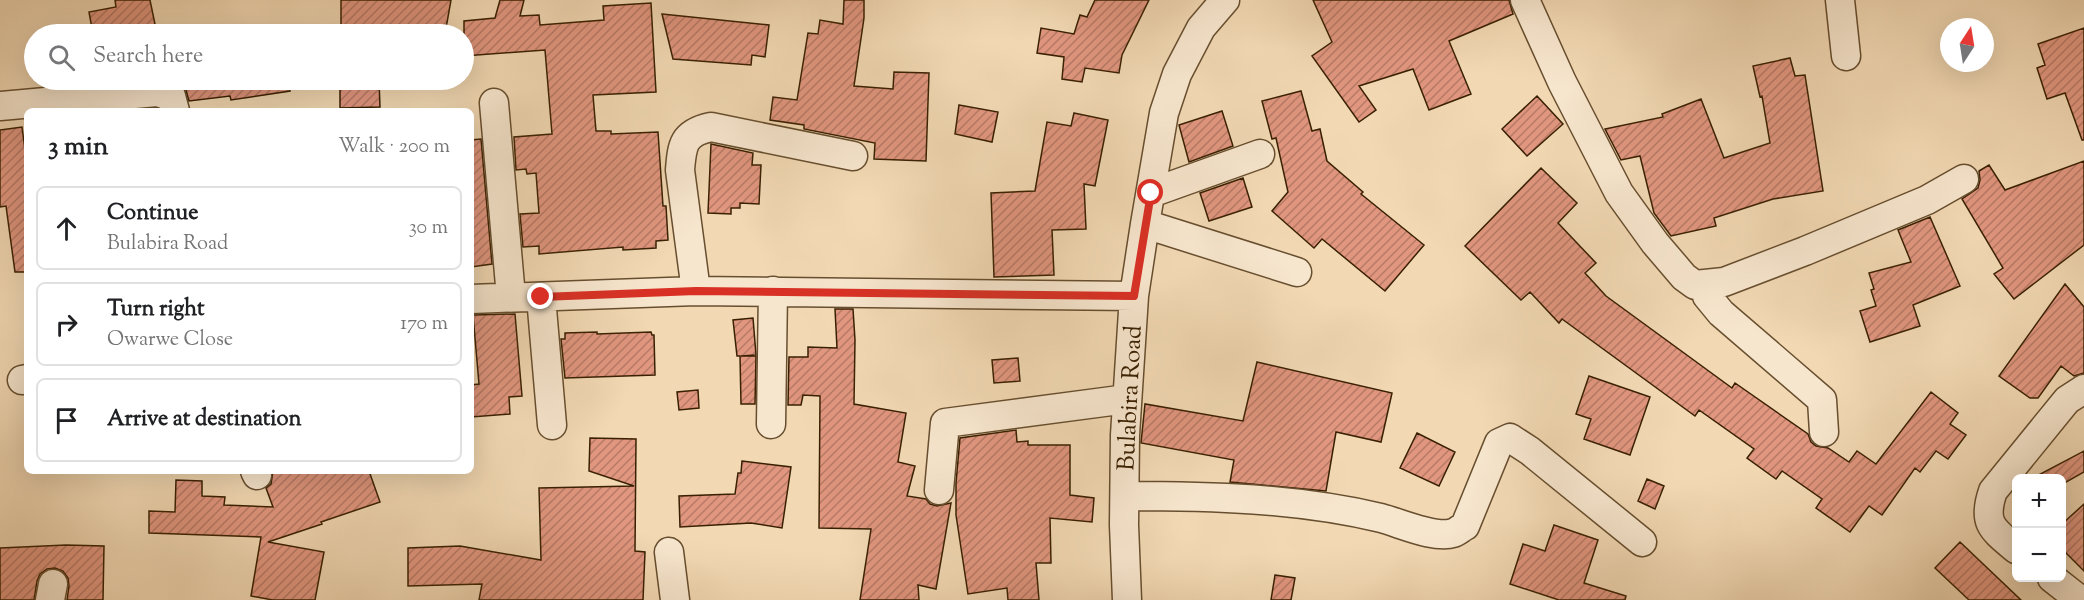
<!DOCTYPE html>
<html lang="en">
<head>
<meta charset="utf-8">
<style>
  :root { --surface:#fff; --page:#f2f2f2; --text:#202124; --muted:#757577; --line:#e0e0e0 }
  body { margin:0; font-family:"Sorts Mill Goudy",serif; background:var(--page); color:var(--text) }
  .controls { position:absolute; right:18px; bottom:18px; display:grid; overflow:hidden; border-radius:9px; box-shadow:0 6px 24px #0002 }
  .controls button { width:54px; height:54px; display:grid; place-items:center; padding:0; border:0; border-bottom:2px solid var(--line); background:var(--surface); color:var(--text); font:30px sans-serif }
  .compass { position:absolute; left:1940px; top:18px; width:54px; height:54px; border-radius:50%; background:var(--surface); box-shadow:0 6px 24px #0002; rotate:12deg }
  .stop { position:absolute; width:18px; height:18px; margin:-14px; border:4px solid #d93025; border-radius:50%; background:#fff }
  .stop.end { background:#d93025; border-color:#fff; box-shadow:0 2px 6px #0008 }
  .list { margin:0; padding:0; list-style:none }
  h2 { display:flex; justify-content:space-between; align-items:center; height:78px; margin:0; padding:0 24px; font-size:26px }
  h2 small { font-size:20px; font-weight:400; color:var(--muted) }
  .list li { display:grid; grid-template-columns:39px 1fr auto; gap:18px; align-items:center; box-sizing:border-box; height:84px; margin:0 12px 12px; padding:0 12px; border:2px solid var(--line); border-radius:9px }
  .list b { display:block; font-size:22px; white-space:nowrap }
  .list p { margin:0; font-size:20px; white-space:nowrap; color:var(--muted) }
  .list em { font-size:20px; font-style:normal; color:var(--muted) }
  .icon { flex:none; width:33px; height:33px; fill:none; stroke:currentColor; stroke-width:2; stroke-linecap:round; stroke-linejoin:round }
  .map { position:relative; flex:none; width:2084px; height:600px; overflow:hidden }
  .search { position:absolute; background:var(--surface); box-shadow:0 6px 24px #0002; left:24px; top:24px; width:450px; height:66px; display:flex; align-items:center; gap:15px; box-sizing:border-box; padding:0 21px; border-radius:33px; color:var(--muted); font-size:22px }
  .panel { position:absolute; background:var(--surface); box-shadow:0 6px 24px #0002; left:24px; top:108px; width:450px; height:366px; border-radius:9px }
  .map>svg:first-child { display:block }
  .building { fill:url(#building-hatch); stroke:#392002; stroke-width:1.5 }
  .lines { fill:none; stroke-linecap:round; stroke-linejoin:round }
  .minor-casing { stroke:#674e2e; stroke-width:31 }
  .minor { stroke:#f7e6ce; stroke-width:28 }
  .route { stroke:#d93025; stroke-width:8 }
  .labels { text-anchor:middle; stroke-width:4.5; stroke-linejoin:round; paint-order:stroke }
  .street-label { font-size:24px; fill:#392002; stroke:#f7e6ce }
</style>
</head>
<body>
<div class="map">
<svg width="2084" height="600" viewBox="0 0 2084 600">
  <defs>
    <pattern id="building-hatch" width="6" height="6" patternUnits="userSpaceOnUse" patternTransform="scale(1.5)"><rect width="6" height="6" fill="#e1967f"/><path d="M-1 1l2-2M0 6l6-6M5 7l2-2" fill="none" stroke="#b77a66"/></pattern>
  </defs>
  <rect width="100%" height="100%" fill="#f2d9b4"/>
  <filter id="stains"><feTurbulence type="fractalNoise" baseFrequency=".00333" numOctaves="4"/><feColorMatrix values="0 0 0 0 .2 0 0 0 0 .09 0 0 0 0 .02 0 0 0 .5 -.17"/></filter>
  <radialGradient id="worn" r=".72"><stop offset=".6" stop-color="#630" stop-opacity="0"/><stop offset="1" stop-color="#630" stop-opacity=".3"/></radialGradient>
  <path class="building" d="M115,0H150L157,34H93L89,12L116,7Z
    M341,0H451L445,34H341Z
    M500,0H524L520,16L539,15L540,25L604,20L603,6L651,3L656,92L593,95L596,131H611V134L658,132L663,206H666L668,240L656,241V248L623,250V247L539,254V246L523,247L520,214L539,213L536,173L527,174L526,169L516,170L514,137L552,134L545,50L464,56V21L495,18Z
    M844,0H864V18L854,86L893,89L894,72L929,73L926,161L874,159L875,143L804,129V125L770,120L773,97L797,100L808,33L818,34L820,20L843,24Z
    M1095,0H1149L1122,55L1119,73L1085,68L1082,82L1062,79L1064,57L1037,53L1041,28L1074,34L1080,15L1087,17Z
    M1313,0H1509L1513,14L1449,41L1471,94L1429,110L1413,69L1359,86L1376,110L1359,122L1312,56L1332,42Z
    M662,14L769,25L765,57L752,55L751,65L673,59Z
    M2084,28V140H2082L2065,93L2047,99L2037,68L2045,65L2038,44Z
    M1790,58L1795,76L1805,75L1823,191L1773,199L1714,218L1716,226L1671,236L1654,213L1640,156L1621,160L1605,129L1663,117L1662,114L1701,99L1724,158L1770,143L1762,96L1760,97L1753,66Z
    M183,80H289L290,91L231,100L230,96L189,101Z
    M340,80H379L380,107L340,108Z
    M1301,91L1312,131L1320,129L1327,161L1363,192L1361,194L1424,245L1385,291L1322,239L1314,248L1272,211L1288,192L1276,138L1272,139L1262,101Z
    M1537,96L1563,124L1527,156L1502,129Z
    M959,105L998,112L992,142L955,134Z
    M1222,111L1233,146L1189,162L1179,125Z
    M1074,113L1108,120L1095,186L1084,184L1086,229L1052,230L1054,275L994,277L991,193L1035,191L1047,122L1071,126Z
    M22,127L27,165V272H15L6,206L0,207V130Z
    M481,139L492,264L471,267V140Z
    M711,144L753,153L752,165H761L759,204L740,203V208H731V214L708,213Z
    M2084,161V245L2014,299L1994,274L2003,268L1962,199L1978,188L1980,180L1979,171L1989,165L2005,190Z
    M1541,168L1577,203L1558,223L1596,263L1585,273L1606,296L1732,388L1735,383L1808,434L1811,442L1816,446L1828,448L1849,462L1857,451L1876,464L1931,392L1958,413L1950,424L1966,435L1948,459L1936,451L1920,472L1915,468L1882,515L1869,506L1850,532L1816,508L1822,499L1782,471L1776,479L1747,458L1754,449L1699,410L1695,416L1562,319L1559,323L1530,292L1521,300L1465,246Z
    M1243,178L1252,207L1209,221L1200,193Z
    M1930,217L1960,286L1913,305L1920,326L1870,342L1860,311L1876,306L1871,290L1874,289L1869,273L1911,262L1898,230Z
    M2065,284L2084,307V373L2074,376L2061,366L2038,398H2030L1999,376Z
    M835,309H853L855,340L854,404L906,413L898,462L915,466L907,496L926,499L930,504L937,506L951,503L936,589L918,585L919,600H860L871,529L819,528L820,396L803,395L801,405H788L789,357H808V347L837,348Z
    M515,314L522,396L509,397L510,414L471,417V385L479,384L473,315Z
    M753,318L756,355L741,356H756L755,404H741L740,356H737L733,320Z
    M597,332V334L651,332L652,335H654L655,375L565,378L561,339H565V333Z
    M1018,358L1020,381L994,383L992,360Z
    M1257,362L1392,393L1381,442L1336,432L1326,491L1230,482L1234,460L1141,443L1145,404L1243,421Z
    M1589,376L1650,397L1630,455L1584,439L1591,419L1576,414Z
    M698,390L699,408L679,410L677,392Z
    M1016,430L1017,442L1028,441V445H1070V495L1094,498L1092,522L1050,518L1051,563H1036L1039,600H1008L1007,588L968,594L956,515V483L960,438Z
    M1417,433L1455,452L1439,486L1400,468Z
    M590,438L636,439L635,551L645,552L643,600H479L482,584L408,586V548L460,546L541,560L539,488L634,486L589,471Z
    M2084,451V472L2061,485V478H2033Z
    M742,461L791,467L782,528L751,523L680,527L679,496L735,494L738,473H741Z
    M273,471H369L380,502L321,522L322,524L268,542L324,552L315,600H273L251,596L261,537L149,533V511L175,512L176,480L202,481V496L225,497L224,505L273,507L266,488L271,484Z
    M1647,479L1664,486L1655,509L1638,501Z
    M2084,504V571L2061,548V525Z
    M1554,525L1598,540L1584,583L1626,596L1625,600H1559L1510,584L1523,544L1545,551Z
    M1960,542L2021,600H1969L1935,568Z
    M66,545L104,546L103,600H67L69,586L68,578L63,571L55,568L47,569L40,574L37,581L34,600H0V548Z
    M1275,575L1295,578L1291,600H1271Z"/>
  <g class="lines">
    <g class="minor-casing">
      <path id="minor" d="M1525,0L1562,82L1619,193L1655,243L1684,277L1695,285L1724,282L1805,251L1927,200L1964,179
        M1840,0L1846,56
        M494,103L511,297
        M0,106L157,92L171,96L175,111
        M1151,193L1260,154
        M1145,224L1297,272
        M1707,285V296L1721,313L1822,400L1824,432
        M696,291L680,170C682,145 683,133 711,127L853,156
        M541,297L552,425
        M471,299L696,291L1134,296
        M22,380L27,379
        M771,424L773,291
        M255,471L257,475
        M939,490L945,423L1127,399
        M1125,496C1210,496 1298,498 1381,518C1400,523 1435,539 1453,533C1457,532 1461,528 1465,526L1499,443L1510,438L1530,451L1642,542
        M2016,549C1992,529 1982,523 1993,491L2067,400L2084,389
        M669,552L675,600
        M2052,578L2080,600
        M50,600L53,584
        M1127,600L1124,525L1125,435L1134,296L1145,224L1164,113L1177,74L1201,28L1225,0"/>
    </g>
    <use href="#minor" class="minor"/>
  </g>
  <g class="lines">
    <path class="route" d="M541,297L696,291L1134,296L1151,193"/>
  </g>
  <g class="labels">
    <g class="street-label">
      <text transform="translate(1129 398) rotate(-87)" y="8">Bulabira Road</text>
    </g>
  </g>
  <rect width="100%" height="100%" filter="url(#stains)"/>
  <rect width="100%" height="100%" fill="url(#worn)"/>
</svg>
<div class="controls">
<button>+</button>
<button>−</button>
</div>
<svg class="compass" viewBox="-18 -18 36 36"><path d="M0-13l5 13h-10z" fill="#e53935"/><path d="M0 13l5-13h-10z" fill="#757577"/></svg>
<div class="stop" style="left:1151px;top:193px"></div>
<div class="stop end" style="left:541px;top:297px"></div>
<div class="search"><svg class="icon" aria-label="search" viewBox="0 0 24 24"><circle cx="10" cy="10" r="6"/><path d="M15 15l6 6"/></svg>Search here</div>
<section class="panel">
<h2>3 min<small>Walk · 200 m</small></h2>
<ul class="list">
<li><svg class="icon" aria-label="ahead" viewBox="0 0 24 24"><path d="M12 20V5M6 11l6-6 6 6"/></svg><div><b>Continue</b><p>Bulabira Road</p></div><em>30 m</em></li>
<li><svg class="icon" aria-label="right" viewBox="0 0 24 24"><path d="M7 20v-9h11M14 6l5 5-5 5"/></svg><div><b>Turn right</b><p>Owarwe Close</p></div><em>170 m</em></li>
<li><svg class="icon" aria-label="arrive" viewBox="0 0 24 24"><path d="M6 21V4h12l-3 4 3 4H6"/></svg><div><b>Arrive at destination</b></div></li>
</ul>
</section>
</div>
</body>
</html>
